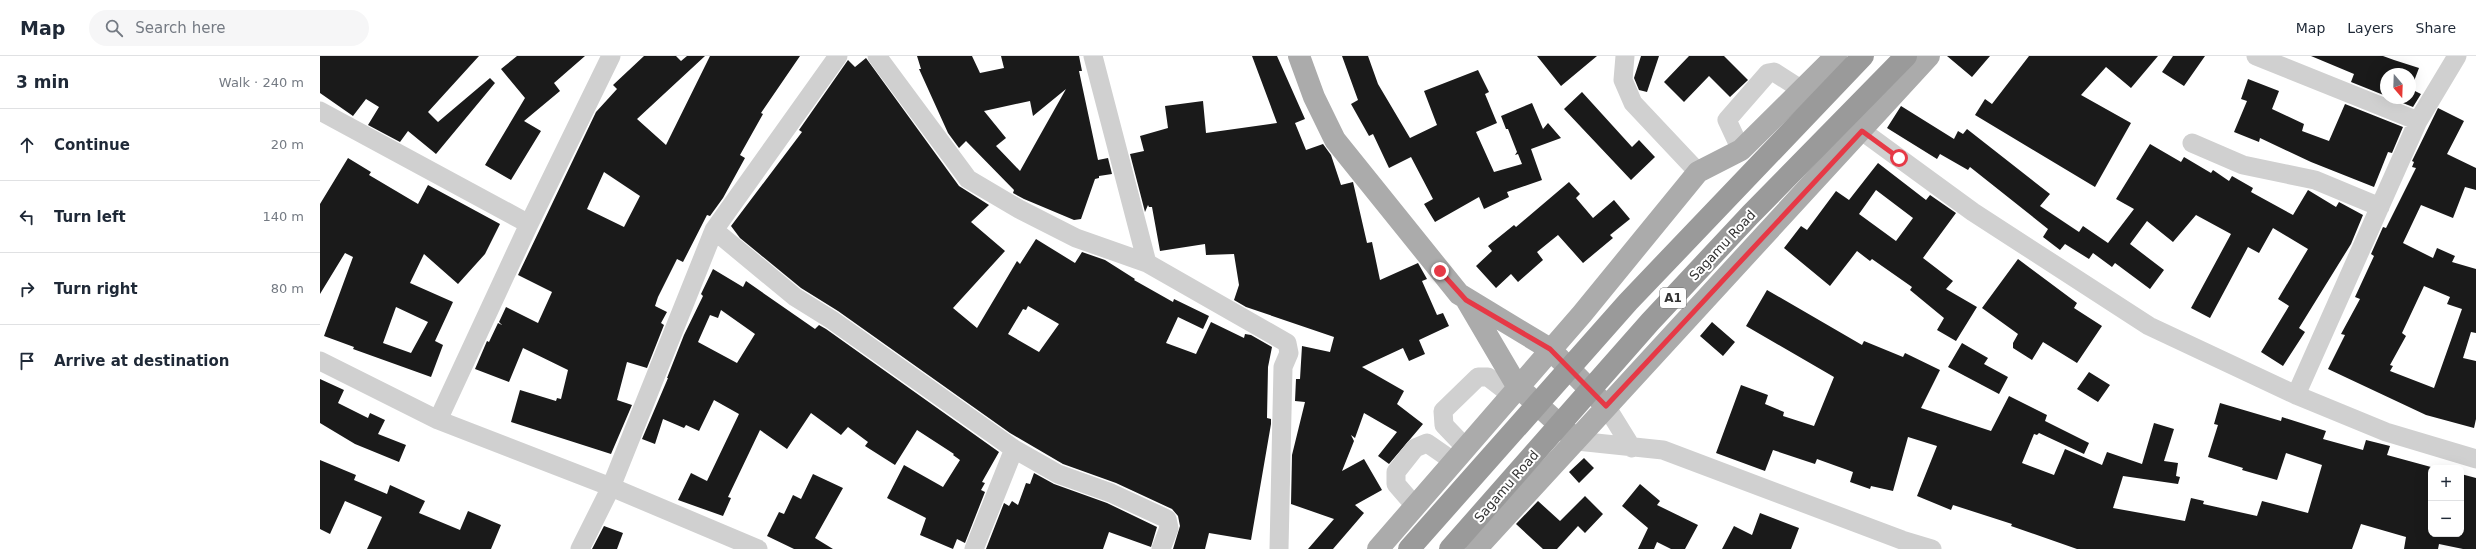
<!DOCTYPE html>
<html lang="en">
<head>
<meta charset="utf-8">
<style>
  :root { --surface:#fff; --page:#f6f6f7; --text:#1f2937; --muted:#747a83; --line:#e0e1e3 }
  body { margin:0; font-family:"DejaVu Sans",sans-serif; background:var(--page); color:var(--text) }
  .controls { position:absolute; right:12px; bottom:12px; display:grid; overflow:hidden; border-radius:8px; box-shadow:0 4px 16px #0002 }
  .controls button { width:36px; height:36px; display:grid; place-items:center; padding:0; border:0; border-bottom:1px solid var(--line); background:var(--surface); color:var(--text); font:20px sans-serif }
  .compass { position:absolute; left:2060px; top:12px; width:36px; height:36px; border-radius:50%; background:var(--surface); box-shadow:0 4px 16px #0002; rotate:161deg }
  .stop { position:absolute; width:12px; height:12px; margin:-9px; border:3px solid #e63946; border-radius:50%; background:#fff }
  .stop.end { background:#e63946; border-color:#fff; box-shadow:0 1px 4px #0008 }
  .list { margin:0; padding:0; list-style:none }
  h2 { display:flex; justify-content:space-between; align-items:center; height:52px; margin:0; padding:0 16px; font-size:17px }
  h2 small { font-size:13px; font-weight:400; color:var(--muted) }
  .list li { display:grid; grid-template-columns:26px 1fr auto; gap:12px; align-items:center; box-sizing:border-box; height:72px; padding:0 16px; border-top:1px solid var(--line) }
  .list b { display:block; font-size:15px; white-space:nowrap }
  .list em { font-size:13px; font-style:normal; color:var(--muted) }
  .icon { flex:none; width:22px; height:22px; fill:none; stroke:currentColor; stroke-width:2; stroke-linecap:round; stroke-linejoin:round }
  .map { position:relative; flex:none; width:2156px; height:493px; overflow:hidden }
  header { display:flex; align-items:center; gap:24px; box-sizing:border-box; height:56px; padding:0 20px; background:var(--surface); border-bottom:1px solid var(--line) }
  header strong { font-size:19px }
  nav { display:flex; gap:22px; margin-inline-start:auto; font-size:14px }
  .search { width:280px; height:36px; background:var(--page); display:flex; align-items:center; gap:10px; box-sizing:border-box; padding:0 14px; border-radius:22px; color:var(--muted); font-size:15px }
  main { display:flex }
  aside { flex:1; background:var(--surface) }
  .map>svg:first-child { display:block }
  .building { fill:#1a1a1a; fill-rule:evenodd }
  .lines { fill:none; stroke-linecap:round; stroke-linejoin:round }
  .minor { stroke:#d0d0d0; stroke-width:19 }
  .major { stroke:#ababab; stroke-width:22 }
  .highway-bridge { stroke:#9a9a9a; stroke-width:22 }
  .route { stroke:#e63946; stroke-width:5 }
  .labels { text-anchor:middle; stroke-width:4; stroke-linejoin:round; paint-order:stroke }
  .shield { fill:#fff; stroke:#707070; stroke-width:1 }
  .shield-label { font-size:12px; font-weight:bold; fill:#333 }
  .street-label { font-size:13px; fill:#333; stroke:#fff }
</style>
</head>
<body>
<header>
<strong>Map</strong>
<div class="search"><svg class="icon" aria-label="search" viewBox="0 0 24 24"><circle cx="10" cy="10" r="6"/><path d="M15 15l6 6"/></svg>Search here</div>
<nav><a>Map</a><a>Layers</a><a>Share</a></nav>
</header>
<main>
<aside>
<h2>3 min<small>Walk · 240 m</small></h2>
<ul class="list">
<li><svg class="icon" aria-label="ahead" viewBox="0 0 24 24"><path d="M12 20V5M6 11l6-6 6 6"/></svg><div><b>Continue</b></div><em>20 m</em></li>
<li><svg class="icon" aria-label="left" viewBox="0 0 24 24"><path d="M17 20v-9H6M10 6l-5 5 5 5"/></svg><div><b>Turn left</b></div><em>140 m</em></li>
<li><svg class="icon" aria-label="right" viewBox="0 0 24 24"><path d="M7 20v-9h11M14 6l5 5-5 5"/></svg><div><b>Turn right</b></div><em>80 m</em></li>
<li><svg class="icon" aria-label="arrive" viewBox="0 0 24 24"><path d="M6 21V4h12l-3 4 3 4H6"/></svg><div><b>Arrive at destination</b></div></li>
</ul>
</aside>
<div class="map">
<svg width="2156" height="493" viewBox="0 0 2156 493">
  <rect width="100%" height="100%" fill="#fff"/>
  <path class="building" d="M0,0H159L108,56L118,66L170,22L175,27L116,98L88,75L80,86L48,69L59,51L46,43L33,60L0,37Z
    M197,0H265L234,27L240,35L204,65L221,75L191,124L165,109L205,42L181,13Z
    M324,0H356L361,5L367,0H385L317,63L346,89L390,0H480L441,57L443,58L420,99L425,102L403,142L390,160L387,159L363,206L357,203L338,241L335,250L347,256L341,267L344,269L327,312L307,306L297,344L312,349L291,398L191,366L200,334L236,345L237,342L241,343L248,314L203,292L189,326L155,313L167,285L169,286L178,267L182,269L179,266L186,251L218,267L232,236L198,219L276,56L297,33L293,29ZM284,116L320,140L304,171L267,153Z
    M597,0H652L660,17L684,12L681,0H759L762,15H759L778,104L788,102L792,118L779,120V122L775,123L761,163L754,164L704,143L693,137L694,134L646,85L639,92L628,77L599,13H601ZM746,33L719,81L700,115L676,90L686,82L664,55L710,45L713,60Z
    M932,0H957L985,63L975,67L986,94L1003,88L1011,99L1021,129L1033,126L1047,187L1052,186L1060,224L1098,207L1107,223L1102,225L1117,259L1123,257L1129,270L1099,284L1105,298L1089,305L1083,292L1042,311L1084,335L1077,348L1103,368L1069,408L1058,400L1077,376L1044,357L1035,382L1031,379L1034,385L1022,415L1044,403L1062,434L1035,449L1044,457L1013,493H988L1014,463L971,448L972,399L985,346L975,345L976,323H980L982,290L1010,296L1014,281L926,251L914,244L919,229L914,198L886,199L885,188L840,195L832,151H829L828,149L825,156L810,98L824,95L820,80L848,72L845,50L883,45L886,77L957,67Z
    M1022,0H1048L1058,28L1090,82L1117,69L1104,35L1158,14L1169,36L1165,38L1177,67L1156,76L1174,116L1202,108L1198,98L1195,99L1197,96L1188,73H1186L1181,60L1212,47L1223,73L1228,67L1241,82L1211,93L1222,124L1187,136L1189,141L1164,153L1159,141L1115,166L1104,148L1113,143L1091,101L1069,112L1053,78L1049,80L1031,48L1038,44Z
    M1217,0H1277L1241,30Z
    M1321,0H1339L1327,36L1319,34L1314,22Z
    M1369,0H1404L1428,24L1410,41L1389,20L1364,46L1344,26Z
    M1627,0H1670L1652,21Z
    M1709,0H1838L1811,32L1786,11L1761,39L1811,67L1775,131L1655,59L1665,43L1672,48Z
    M1853,0H1885L1864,30L1842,16Z
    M1991,0H2063L2074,4L2099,12L2091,33L2101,38L2093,51L2070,42H2090V18H2066V40L2031,26L2034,18Z
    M546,2L639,130L669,149L651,166L685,195L633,252L657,272L697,205L700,208L716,183L755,207L762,196L785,204L815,223L814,224L853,246L854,243L889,260L883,273L858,261L846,287L876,298L891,266L924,282L925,278L931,279L952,291L948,311L947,362L951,363V368L931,484L889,477L885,493H853L860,470L858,460L852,453L796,427L743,408L690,377L518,255L481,232L420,182L411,170L482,76L479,74L528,4L535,11ZM708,250L739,268L719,296L688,278L703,253L706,254Z
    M1928,23L1959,35L1952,53L1984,68L1982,75L2009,85L2025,48L2083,71L2072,97L2068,96L2054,131L1991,106L1940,82L1939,86L1914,76L1927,45L1921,43Z
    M1262,36L1312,91L1319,84L1335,101L1311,124L1244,53Z
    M1581,50L1634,83L1638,75L1643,78L1647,73L1730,138L1720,150L1759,176L1763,170L1788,187L1814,153L1796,143L1830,88L1861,106L1864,101L1891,117L1893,114L1909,125L1912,120L1933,132L1931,136L1973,159L1988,134L2016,151L2019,146L2043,159L2031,188L1979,272L1985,276L1963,310L1941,296L1969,250L1958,243L1988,193L1953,172L1939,197L1928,191L1890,262L1871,252L1911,178L1876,159L1853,186L1827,165L1810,188L1844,214L1830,233L1795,207L1792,211L1773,197L1769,203L1745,188L1740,194L1723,181L1728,173L1650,111L1648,114L1620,98L1617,103L1567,72Z
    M2118,52L2144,65L2127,98L2156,112V134L2145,131L2133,162L2101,149L2083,187L2113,202L2117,192L2135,200L2132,206L2156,213V277L2151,276L2143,302L2156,305V363L2154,372L2106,359L2008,313L2025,279L2021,278L2040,243L2035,241L2054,200L2051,198L2063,171L2066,172L2096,112L2092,111L2094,106L2092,105ZM2104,230L2130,241L2127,248L2142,253L2114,332L2070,315L2073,310L2070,309L2086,280L2082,277Z
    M28,102L51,116L49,119L98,148L108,129L180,168L165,198L138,228L104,198L90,227L133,246L115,285L123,289L111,321L33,293L34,291L4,280L33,201L25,197L0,238V148ZM76,251L108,266L91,297L63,287Z
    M1558,107L1606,144L1610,139L1636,157L1603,202L1633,225L1626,233L1657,251L1636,285L1617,274L1624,262L1590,234L1592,231L1552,203L1550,205L1537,195L1510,230L1464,192L1481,170L1487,174L1516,135L1529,144ZM1556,134L1593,162L1576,185L1539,158Z
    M1249,126L1260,138L1256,142L1273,162L1294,144L1310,163L1290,179L1293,182L1263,207L1238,179L1217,196L1223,204L1198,226L1191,218L1176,232L1156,210L1172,195L1168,190L1194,169L1196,171Z
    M1698,203L1757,247L1754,252L1782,270L1757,307L1723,286L1712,304L1693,292V287L1698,278L1662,252Z
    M393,213L423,231L426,225L495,273L499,269L506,273L679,396L662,426L665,427L661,434L665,436L645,487L637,483L633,493L600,479L606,462L567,442L584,409L623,431L640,404L633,399L634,398L597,374L575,409L545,390L548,386L528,371L521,379L491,357L467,393L440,374L408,441L411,442L403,460L358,444L371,417L387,425L419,358L394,344L379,375L366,369L364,372L343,363L335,388L322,383L348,322H347L364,279L383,240L381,238ZM401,254L435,278L417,307L378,286L390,259L398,262Z
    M1447,234L1542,289L1544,285L1583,301L1585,297L1620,314L1601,352L1671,375L1689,340L1727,359L1725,365L1769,387L1764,398L1719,377L1717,379L1714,378L1702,407L1734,419L1745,393L1782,409L1787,396L1822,408L1834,367L1854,373L1844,405L1858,407L1856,420L1860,421L1858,428L1803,420L1793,452L1865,465L1871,442L1884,445L1883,448L1937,460L1942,445L1988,457L2002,409L1966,397L1957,424L1922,414L1923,412L1888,401L1898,369L1894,368L1900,347L1961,365L1962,361L2006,375L2003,383L2043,394L2046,384L2070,390L2067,399L2111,411V478H2141V418L2156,422V493H2143L2119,488L2118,493H2084L2086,481L2041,468L2032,493H1757L1691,470L1692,468L1633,449L1631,454L1597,440L1617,390L1588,381L1573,435L1551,430L1550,433L1530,426L1533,416L1497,403L1495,408L1453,394L1445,415L1396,397L1421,329L1448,339L1445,348L1464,356L1463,360L1494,370L1514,321L1426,270Z
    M1392,266L1415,286L1403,300L1380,280Z
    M1642,287L1668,302L1664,308L1688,321L1679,338L1628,311Z
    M1769,316L1790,329L1778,346L1757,333Z
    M0,323L24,334L18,347L48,362L50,357L65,364L58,378L86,389L79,406L35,388L0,367Z
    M1264,402L1274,412L1259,427L1249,416Z
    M0,404L36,419L34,424L67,438L70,429L105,445L99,457L140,474L148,455L181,469L171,493H47L62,461L25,445L10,478L0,473Z
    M714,417L734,428L787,447L837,471L831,491L789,476L783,493H666L684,447L689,450L692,445L698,449L706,427L710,428Z
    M493,418L523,432L495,482L513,493H474L447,480L459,456L464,458L473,439L481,443Z
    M1320,428L1340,445L1337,449L1378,469L1365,493H1351L1337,486L1334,493H1318L1328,472L1302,450Z
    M1265,440L1283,458L1265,477L1258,470L1237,493H1223L1196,468L1218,445L1240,465Z
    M1440,457L1479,472L1471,493H1402L1414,470L1432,479Z
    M284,470L303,477L297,493H272Z"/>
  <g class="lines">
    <path class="minor" d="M557,0L648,123L699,153L756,182L827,207L967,287L969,297L963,311L959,493
      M773,0L827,207
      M1305,0L1303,24L1313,47L1378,116
      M1936,0L2098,65
      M0,55L209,168
      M1542,75L1653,156L1829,270L1976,339L2066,376L2156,403
      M1872,87L1923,109L1995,124L2060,151
      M1421,94L1407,64L1448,17L1454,16L1482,34
      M394,174L475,241L512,264L694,393L738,418L791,437L847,463L849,472L841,493
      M0,305L118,364L291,431L438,493
      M1976,339L2098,65L2137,0
      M1286,350L1312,392
      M118,364L209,168L291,0
      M1257,385L1343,394L1582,484L1612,493
      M1145,391L1124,369L1123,355L1158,321H1168L1190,338
      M1095,450L1076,428V416L1095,392L1107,387L1133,405
      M260,493L291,431L394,174L518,0
      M654,493L694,393"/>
    <path class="major" d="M979,0L994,41L1015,84L1139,238L1230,293L1283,347
      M1147,245L1197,330L1254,382
      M1058,493L1262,258L1378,116L1421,94L1516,0
      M1156,493L1609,0"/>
    <path class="highway-bridge" d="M1089,493L1308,246L1543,0
      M1130,493L1330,266L1430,159L1586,0"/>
  </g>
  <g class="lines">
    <path class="route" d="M1120,215L1146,244L1230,293L1286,350L1542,75L1579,102"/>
  </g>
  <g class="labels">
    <rect class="shield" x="1340" y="232" width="26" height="20" rx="3"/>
    <g class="shield-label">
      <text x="1353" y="246">A1</text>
    </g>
    <g class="street-label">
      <text transform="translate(1402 189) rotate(-47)" y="5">Sagamu Road</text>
      <text transform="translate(1186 430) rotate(-49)" y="5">Sagamu Road</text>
    </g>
  </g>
</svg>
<div class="controls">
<button>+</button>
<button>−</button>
</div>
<svg class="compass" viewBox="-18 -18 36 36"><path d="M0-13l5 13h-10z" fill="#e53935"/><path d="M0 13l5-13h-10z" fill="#747a83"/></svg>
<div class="stop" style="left:1579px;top:102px"></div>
<div class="stop end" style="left:1120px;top:215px"></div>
</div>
</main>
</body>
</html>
